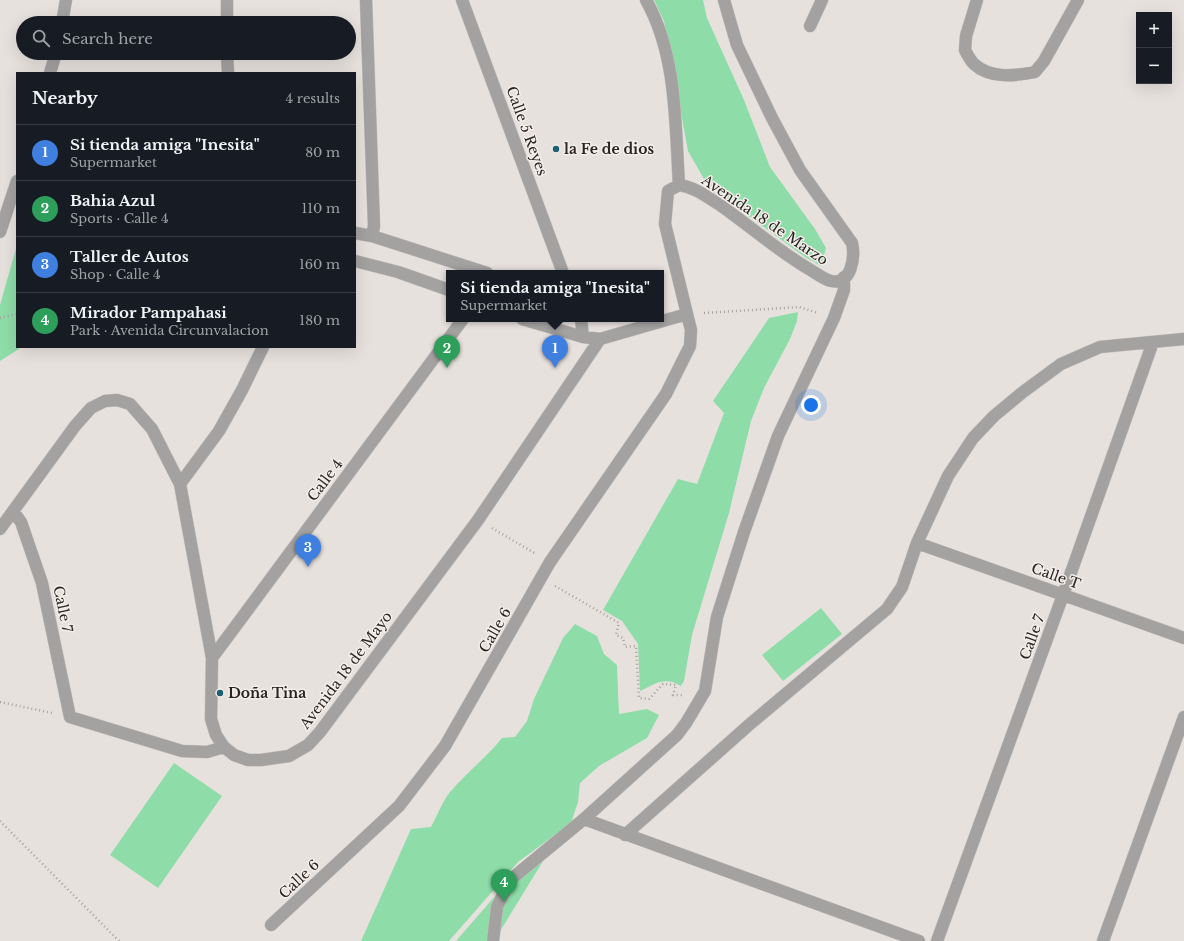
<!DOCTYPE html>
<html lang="en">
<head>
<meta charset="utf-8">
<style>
  :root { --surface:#171b24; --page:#20242c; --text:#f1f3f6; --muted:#9ea1a6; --line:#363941; --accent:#92b1bb }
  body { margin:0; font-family:"Libre Baskerville",serif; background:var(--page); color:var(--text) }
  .controls { position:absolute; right:12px; top:12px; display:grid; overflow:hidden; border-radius:0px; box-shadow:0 4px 16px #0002 }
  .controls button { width:36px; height:36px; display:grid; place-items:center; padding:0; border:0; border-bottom:1px solid var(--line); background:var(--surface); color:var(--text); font:20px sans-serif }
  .you { position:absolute; left:811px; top:405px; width:14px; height:14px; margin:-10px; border:3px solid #fff; border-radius:50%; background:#1a73e8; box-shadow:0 0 0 6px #1a73e833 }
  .badge { display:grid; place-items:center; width:26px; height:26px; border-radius:50%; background:var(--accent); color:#fff; font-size:13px; font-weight:700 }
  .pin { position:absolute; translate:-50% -33px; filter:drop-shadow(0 1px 2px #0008) }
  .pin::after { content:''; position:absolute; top:21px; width:14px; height:12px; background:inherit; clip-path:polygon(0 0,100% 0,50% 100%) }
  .popup { position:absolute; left:446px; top:270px; width:218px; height:52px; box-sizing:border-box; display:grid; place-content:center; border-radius:0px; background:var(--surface); filter:drop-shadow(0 1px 3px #0005); font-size:13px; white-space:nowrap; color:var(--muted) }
  .popup b { font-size:15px; color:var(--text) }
  .popup::after { content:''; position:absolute; left:50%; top:100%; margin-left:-8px; border:8px solid transparent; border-top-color:var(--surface) }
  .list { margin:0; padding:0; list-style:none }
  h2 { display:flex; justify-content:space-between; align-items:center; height:52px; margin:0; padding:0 16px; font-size:17px }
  h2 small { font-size:13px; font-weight:400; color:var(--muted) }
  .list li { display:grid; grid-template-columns:26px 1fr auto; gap:12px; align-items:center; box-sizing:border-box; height:56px; padding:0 16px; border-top:1px solid var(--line) }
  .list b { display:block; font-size:15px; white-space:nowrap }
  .list p { margin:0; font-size:13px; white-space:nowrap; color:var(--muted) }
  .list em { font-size:13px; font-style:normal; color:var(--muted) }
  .icon { flex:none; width:22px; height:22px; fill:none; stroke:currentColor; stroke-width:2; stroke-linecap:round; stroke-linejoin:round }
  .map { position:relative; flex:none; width:1184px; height:941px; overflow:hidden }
  .search { position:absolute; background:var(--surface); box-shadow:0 4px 16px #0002; left:16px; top:16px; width:340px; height:44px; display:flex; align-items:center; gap:10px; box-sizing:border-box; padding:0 14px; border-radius:22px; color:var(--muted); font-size:15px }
  .panel { position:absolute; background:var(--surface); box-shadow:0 4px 16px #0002; left:16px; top:72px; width:340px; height:276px; border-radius:0px }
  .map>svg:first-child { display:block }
  .green { fill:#8edda8 }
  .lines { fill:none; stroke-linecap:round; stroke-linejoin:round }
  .minor-casing { stroke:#c4bfbc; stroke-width:13 }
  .path { stroke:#a7a29f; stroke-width:2.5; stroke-dasharray:1 3; stroke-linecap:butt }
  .minor { stroke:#a4a1a1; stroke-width:12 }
  .poi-dot { fill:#1d6073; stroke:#f4eeea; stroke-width:1.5 }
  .labels { text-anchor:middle; stroke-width:3; stroke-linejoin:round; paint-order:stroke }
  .street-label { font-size:14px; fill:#272523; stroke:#f4eeea }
  .poi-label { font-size:14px; font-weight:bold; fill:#272523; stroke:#f4eeea; text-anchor:start }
</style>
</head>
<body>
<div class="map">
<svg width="1184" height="941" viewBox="0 0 1184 941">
  <rect width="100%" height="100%" fill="#e7e1dd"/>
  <path class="green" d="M654,0H703L707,18L744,100L770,167L815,229L826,248L821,266L805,257L735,206L704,179L688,151L664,21Z
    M17,245V347H22L0,361V305Z
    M798,312L797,321L790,339L764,388L751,421L729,513L692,635L684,681L681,686C664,676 656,684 640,691L638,644L622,621L603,610L678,479L697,484L724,413L713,401L769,318Z
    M821,608L842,634L783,681L762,655Z
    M575,624L597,636L604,654L617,665L619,714L647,709L659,715L647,738L599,766L580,783L578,802L571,823L518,862L449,941H361L411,829L431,827C437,816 442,802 450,792C466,773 486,758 502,738L515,737L527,721L534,699L563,638Z
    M174,763L222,796L158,888L110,855Z
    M556,840L494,941H456L522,865Z"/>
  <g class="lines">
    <g class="minor-casing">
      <path id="minor" d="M366,0L374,226L372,236
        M462,0L563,273
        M646,0C677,55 675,123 679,185
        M977,0L966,36L965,50C967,54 970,60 974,64C990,79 1015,76 1035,72L1044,61L1078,0
        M62,23L66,0
        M227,23V0
        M810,26L822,0
        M227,53L228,73
        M50,73L56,53
        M0,232L17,181
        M355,233L372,236L487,273
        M355,261L398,272L449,290
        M522,319L583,337L600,339L687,314L665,224L668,191L679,185C695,187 707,197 720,205C750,226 778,251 809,269C816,273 823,279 831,281C852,286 855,256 852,243L800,170L772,118L737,45L724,0
        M581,319L583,337
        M180,484L219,431L242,390L263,347
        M13,511L21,522L42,583L70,717L182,751L207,752L224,747
        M0,529L75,426L91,408L105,401L117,400L130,404L152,429L180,484L212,658L211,719L216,735L224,747L234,755L248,760H261L289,756L308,745L320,732L478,520L600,339
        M917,543L1184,638
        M212,658L463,319
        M584,819L919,941
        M625,835L750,724L887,609L902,587L917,543L948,476L973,438L994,416L1023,392L1061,364L1100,347L1184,339
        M271,925L399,806L445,746L550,562L666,394L690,346L691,330L687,314
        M493,941L497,907L510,880L584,819L677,735L686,723L705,691L717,617L744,532L778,436L834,318L844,290V277
        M937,941L1063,595L1153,342
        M1103,941L1184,717"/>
    </g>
    <path class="path" d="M704,313L799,307L818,313
      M0,318L17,314
      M492,528L536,554
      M555,586L619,623L616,635L623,638L625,647L636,646L639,698L649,699L663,684L676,685L673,695H683
      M0,702L52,713
      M0,821L119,941"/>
    <use href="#minor" class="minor"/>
  </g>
  <g class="poi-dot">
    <circle cx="556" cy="149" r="4"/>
    <circle cx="220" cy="693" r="4"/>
  </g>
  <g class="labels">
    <g class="street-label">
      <text transform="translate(527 131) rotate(70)" y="5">Calle 5 Reyes</text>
      <text transform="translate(765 220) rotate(34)" y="5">Avenida 18 de Marzo</text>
      <text transform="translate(325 480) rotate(-53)" y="5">Calle 4</text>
      <text transform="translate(1056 576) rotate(20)" y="5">Calle T</text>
      <text transform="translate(63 609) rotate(78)" y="5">Calle 7</text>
      <text transform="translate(495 630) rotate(-60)" y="5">Calle 6</text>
      <text transform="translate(1032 637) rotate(-70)" y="5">Calle 7</text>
      <text transform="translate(346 670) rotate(-53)" y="5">Avenida 18 de Mayo</text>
      <text transform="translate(299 879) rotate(-43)" y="5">Calle 6</text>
    </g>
    <g class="poi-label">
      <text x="564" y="154">la Fe de dios</text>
      <text x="228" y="698">Doña Tina</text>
    </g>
  </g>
</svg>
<div class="controls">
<button>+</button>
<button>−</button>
</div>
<div class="you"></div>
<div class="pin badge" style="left:555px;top:368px;background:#3f7fe0">1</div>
<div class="popup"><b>Si tienda amiga &quot;Inesita&quot;</b>Supermarket</div>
<div class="pin badge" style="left:447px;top:368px;background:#2e9e5b">2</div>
<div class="pin badge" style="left:308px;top:567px;background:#3f7fe0">3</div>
<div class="pin badge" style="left:504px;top:902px;background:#2e9e5b">4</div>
<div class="search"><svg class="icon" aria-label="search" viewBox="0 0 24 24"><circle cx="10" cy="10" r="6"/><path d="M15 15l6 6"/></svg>Search here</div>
<section class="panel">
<h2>Nearby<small>4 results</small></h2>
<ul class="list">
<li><span class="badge" style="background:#3f7fe0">1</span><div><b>Si tienda amiga &quot;Inesita&quot;</b><p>Supermarket</p></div><em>80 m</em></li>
<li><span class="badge" style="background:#2e9e5b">2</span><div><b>Bahia Azul</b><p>Sports · Calle 4</p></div><em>110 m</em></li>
<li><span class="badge" style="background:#3f7fe0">3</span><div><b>Taller de Autos</b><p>Shop · Calle 4</p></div><em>160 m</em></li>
<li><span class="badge" style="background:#2e9e5b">4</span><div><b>Mirador Pampahasi</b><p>Park · Avenida Circunvalacion</p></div><em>180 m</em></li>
</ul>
</section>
</div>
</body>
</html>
